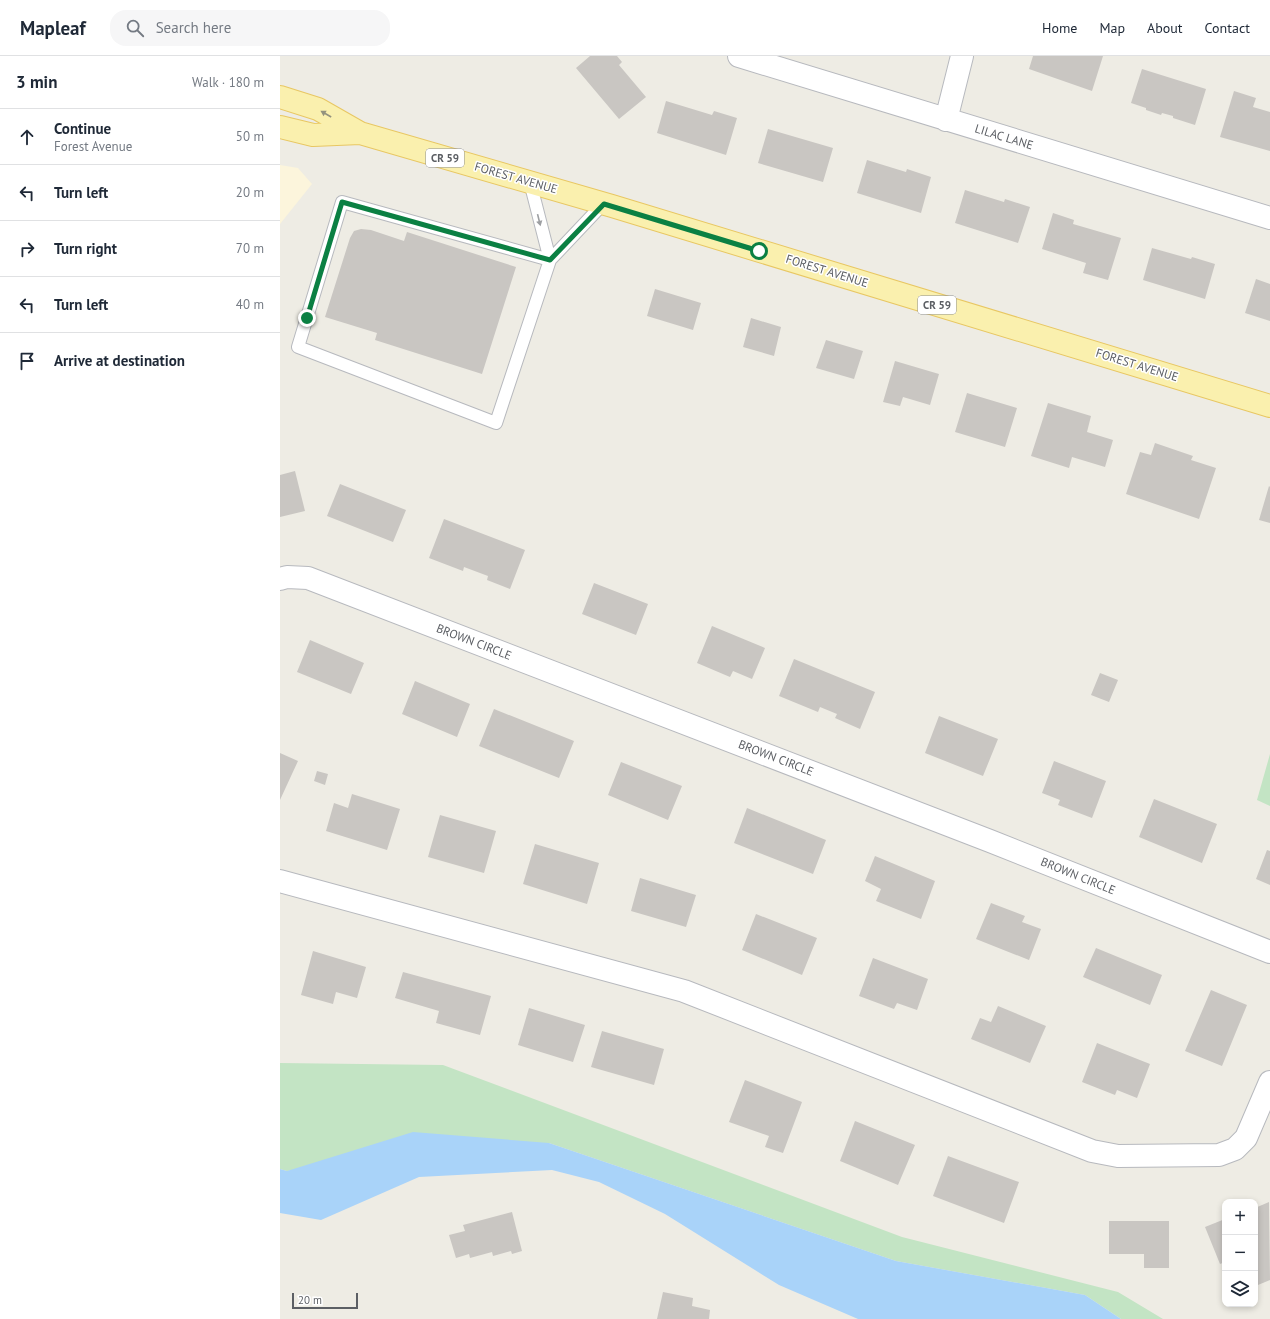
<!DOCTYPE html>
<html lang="en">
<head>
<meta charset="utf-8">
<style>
  :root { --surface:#fff; --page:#f6f6f7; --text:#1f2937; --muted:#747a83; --line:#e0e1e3 }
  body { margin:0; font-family:"PT Sans",sans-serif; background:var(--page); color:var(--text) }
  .controls { position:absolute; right:12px; bottom:12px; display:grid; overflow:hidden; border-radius:8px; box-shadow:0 2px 6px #0003 }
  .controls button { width:36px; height:36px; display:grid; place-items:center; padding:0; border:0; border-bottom:1px solid var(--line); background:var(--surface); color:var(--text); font:20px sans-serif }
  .scale { position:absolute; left:12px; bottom:10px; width:66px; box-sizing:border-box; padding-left:4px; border:2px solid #5c5f64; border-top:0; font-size:11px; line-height:14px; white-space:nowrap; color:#5c5f64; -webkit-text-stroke:3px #fff; paint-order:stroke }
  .stop { position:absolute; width:12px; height:12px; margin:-9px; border:3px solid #0b8043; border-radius:50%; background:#fff }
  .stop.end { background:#0b8043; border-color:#fff; box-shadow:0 1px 4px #0008 }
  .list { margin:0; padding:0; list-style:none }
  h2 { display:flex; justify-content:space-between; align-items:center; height:52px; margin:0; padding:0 16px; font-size:17px }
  h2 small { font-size:13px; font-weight:400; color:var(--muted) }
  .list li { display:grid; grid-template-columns:26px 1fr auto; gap:12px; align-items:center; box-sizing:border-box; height:56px; padding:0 16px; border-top:1px solid var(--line) }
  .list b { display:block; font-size:15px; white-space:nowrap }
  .list p { margin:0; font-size:13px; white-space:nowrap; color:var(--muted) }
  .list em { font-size:13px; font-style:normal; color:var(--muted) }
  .icon { flex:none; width:22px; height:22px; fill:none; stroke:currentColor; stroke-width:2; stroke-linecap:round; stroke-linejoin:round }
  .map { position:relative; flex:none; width:990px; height:1263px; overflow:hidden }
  header { display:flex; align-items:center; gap:24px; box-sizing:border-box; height:56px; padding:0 20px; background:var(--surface); border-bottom:1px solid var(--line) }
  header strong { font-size:19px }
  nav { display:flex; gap:22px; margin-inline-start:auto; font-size:14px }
  .search { width:280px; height:36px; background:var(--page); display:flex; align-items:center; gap:10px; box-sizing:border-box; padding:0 14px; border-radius:16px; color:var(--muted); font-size:15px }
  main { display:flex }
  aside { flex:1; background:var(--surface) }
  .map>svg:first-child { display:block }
  .commercial { fill:#fcf5dc }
  .green { fill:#c3e4c4 }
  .water { fill:#a9d3f9 }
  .building { fill:#c9c6c2 }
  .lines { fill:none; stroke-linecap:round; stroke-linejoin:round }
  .service-casing { stroke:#b7b9be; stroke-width:14 }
  .minor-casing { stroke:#b7b9be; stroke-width:24 }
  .primary-casing { stroke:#e8c763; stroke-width:24 }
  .service { stroke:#fff; stroke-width:12 }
  .minor { stroke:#fff; stroke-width:22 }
  .primary { stroke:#faf0ae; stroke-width:22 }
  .oneway { fill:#93927e }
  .oneway2 { fill:#9d9fa2 }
  .route { stroke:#0b8043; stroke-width:5 }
  .labels { text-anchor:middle; stroke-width:3; stroke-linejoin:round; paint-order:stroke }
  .shield { fill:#fff; stroke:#8d8f92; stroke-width:1 }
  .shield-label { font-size:11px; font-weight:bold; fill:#5c5f64 }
  .street-label { font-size:12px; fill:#5c5f64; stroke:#fff }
</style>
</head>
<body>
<header>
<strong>Mapleaf</strong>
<div class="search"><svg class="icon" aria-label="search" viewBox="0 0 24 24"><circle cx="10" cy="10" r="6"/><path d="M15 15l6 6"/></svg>Search here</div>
<nav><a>Home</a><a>Map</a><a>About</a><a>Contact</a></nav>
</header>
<main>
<aside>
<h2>3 min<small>Walk · 180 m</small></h2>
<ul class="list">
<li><svg class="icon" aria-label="ahead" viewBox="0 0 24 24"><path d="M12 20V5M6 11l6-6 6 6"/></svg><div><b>Continue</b><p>Forest Avenue</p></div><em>50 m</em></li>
<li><svg class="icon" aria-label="left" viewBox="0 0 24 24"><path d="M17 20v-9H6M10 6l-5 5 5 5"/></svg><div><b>Turn left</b></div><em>20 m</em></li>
<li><svg class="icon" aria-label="right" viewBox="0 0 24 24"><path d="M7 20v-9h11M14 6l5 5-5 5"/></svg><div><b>Turn right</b></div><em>70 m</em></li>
<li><svg class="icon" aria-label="left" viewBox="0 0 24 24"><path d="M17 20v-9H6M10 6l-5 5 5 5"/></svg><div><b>Turn left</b></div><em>40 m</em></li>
<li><svg class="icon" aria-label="arrive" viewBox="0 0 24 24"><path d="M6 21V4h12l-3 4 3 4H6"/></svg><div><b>Arrive at destination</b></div></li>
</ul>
</aside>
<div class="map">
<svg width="990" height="1263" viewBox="0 0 990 1263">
  <rect width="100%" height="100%" fill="#eeece4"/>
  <path class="commercial" d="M0,109L18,112L32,128L0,168Z"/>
  <path class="green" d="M990,698V750L977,744Z
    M0,1007L163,1009L622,1181L838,1236L883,1263H841L805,1239L616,1205L269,1087L7,1115L0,1113Z"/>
  <path class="water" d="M133,1076L269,1087L616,1205L805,1239L841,1263H578L499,1229L385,1158L319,1126L272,1114L139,1121L41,1164L0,1157V1113L7,1115Z"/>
  <path class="building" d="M310,0H337L342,6L339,9L366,41L339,63L296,12Z
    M753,0H823L812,35L749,13Z
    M862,13L926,33L915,69L893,62V60L882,57L881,59L866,54V52L851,47Z
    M954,35L976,42L973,51L990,56V95L940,81Z
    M386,45L432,59L434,55L457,62L446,99L377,77Z
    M488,73L553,92L543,126L478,107Z
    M587,104L626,116L627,113L651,121L641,157L577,137Z
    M685,134L724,146L725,143L750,151L738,187L675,167Z
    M773,157L794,164L793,168L841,182L828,224L803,217L806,207L762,193Z
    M81,173L91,174L124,185L127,176L236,211L202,318L95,284L97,277L45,261L70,182L74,175Z
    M872,192L911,203L912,201L935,208L925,243L863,224Z
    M976,223L990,228V265L965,257Z
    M375,233L421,247L413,274L367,260Z
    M471,262L501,271L494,300L463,291Z
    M546,284L583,295L574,323L536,312Z
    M615,305L659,318L650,349L623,341L620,350L603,346Z
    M687,337L737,352L725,391L675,376Z
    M768,347L811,360L807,376L833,384L825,411L792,401L789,412L751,400Z
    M875,387L913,400L911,404L936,412L919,463L846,438L860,396L871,399Z
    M15,415L25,455L0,461V419Z
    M60,428L126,454L113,486L47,460Z
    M989,430L990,431V467L979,464Z
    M164,463L245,494L230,533L207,524L208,520L184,511L183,515L149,502Z
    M314,527L368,548L356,579L302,558Z
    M432,570L485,592L472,623L453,615L450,621L417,607Z
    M30,584L84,607L71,638L17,616Z
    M514,603L595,636L580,673L555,662L557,658L540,651L538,656L499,640Z
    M820,617L838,624L829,646L811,639Z
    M135,625L190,648L177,681L122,658Z
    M214,653L294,685L279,722L199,690Z
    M659,660L718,683L703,720L645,697Z
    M0,697L18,705L0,744Z
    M774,705L826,725L812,762L778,749L780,744L762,737Z
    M341,706L402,730L388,764L328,739Z
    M37,715L48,718L45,729L34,725Z
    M72,738L120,753L107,794L46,775L54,747L68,752Z
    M874,743L937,768L922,807L859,781Z
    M467,752L546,784L533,818L454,787Z
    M160,759L216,775L204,817L148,801Z
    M255,788L319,807L307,848L243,828Z
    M987,794L990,795V829L976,823Z
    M595,800L655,825L641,863L596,845L601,833L585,825Z
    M360,822L416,839L406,871L351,855Z
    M711,847L745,860L742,866L761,873L749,904L696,883Z
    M476,858L537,882L522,919L462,894Z
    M816,892L882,919L870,949L803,921Z
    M33,895L86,911L77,942L56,936L53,948L21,939Z
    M593,902L648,923L637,954L617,947L614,953L579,940Z
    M123,916L211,940L200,979L156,967L159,955L115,942Z
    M931,934L967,949L942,1010L905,995Z
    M718,950L766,970L750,1007L691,983L700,962L711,966Z
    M249,952L305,969L293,1006L238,989Z
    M322,975L384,993L374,1029L311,1011Z
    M817,987L870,1008L857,1042L837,1034L835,1039L802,1026Z
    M465,1024L522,1046L503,1097L485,1091L489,1080L449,1066Z
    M575,1065L635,1089L618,1129L560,1105Z
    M668,1100L739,1126L724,1167L653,1140Z
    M989,1146L990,1224L978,1229L975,1221V1152Z
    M232,1156L242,1195L232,1198L231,1195L213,1200L212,1196L190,1202L189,1198L176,1202L169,1179L185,1175L183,1169Z
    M945,1163V1206L940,1208L925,1171Z
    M829,1165H889V1212H864V1198H829Z
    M383,1236L413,1242L412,1250L430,1254L429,1263H377Z"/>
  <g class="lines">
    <g class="service-casing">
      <path id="service" d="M250,126L270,204
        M270,204L62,146L18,291L216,367L270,204L323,148"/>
    </g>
    <g class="minor-casing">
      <path id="minor" d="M459,0L990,162
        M666,64L682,0
        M0,523L7,521L28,522L710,785L990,896
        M0,825L404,935L812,1095L838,1100L939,1099L955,1093L966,1082L990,1026"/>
    </g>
    <g class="primary-casing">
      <path id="primary" d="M0,41L38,53L80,77L332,150L990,350
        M0,71L33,79L80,77"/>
    </g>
    <use href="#service" class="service"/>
    <use href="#minor" class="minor"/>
    <use href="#primary" class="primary"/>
  </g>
  <defs><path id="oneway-solid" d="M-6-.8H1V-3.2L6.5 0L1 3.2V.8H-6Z"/></defs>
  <use class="oneway" href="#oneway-solid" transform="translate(46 58) rotate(-150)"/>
  <use class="oneway2" href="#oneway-solid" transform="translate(259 164) rotate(76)"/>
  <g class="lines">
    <path class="route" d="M27,262L62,146L270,204L324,148L479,195"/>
  </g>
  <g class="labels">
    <g class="shield">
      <rect x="146" y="93" width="38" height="18" rx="3"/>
      <rect x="638" y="240" width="38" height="18" rx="3"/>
    </g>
    <g class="shield-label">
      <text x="165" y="106">CR 59</text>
      <text x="657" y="253">CR 59</text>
    </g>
    <g class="street-label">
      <text transform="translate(724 81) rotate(17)" y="4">LILAC LANE</text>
      <text transform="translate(236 122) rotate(16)" y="4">FOREST AVENUE</text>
      <text transform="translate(547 215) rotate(17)" y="4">FOREST AVENUE</text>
      <text transform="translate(857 309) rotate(17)" y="4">FOREST AVENUE</text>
      <text transform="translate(194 586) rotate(21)" y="4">BROWN CIRCLE</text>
      <text transform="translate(496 702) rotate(21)" y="4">BROWN CIRCLE</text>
      <text transform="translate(798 820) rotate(22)" y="4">BROWN CIRCLE</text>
    </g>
  </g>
</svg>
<div class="controls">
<button>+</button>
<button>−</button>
<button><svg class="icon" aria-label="layers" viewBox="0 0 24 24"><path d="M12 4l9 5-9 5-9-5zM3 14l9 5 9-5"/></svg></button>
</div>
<div class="scale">20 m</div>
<div class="stop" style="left:479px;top:195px"></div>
<div class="stop end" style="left:27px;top:262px"></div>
</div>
</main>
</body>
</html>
